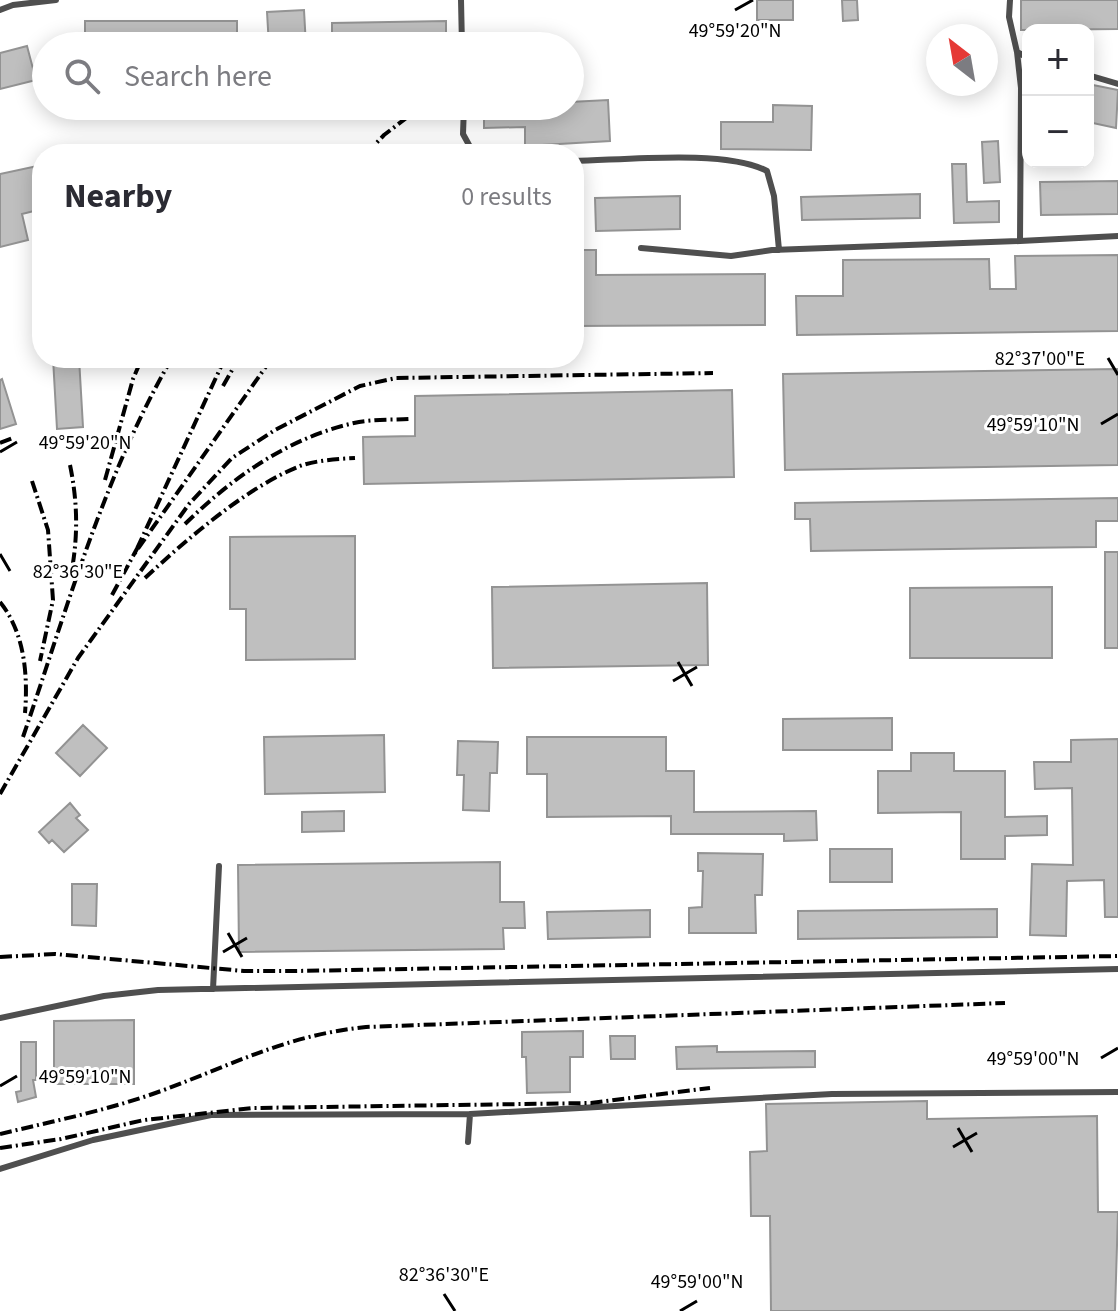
<!DOCTYPE html>
<html lang="en">
<head>
<meta charset="utf-8">
<style>
  :root { --surface:#fff; --page:#f2f2f3; --text:#2b2b33; --muted:#7c7c81; --line:#e1e1e2 }
  body { margin:0; font-family:"Source Sans 3",sans-serif; background:var(--page); color:var(--text) }
  .controls { position:absolute; right:24px; top:24px; display:grid; overflow:hidden; border-radius:16px; box-shadow:0 4px 20px #0003 }
  .controls button { width:72px; height:72px; display:grid; place-items:center; padding:0; border:0; border-bottom:2px solid var(--line); background:var(--surface); color:var(--text); font:40px sans-serif }
  .compass { position:absolute; left:926px; top:24px; width:72px; height:72px; border-radius:50%; background:var(--surface); box-shadow:0 4px 20px #0003; rotate:329deg }
  .list { margin:0; padding:0; list-style:none }
  h2 { display:flex; justify-content:space-between; align-items:center; height:104px; margin:0; padding:0 32px; font-size:34px }
  h2 small { font-size:26px; font-weight:400; color:var(--muted) }
  .icon { flex:none; width:44px; height:44px; fill:none; stroke:currentColor; stroke-width:2; stroke-linecap:round; stroke-linejoin:round }
  .map { position:relative; flex:none; width:1118px; height:1311px; overflow:hidden }
  .search { position:absolute; background:var(--surface); box-shadow:0 4px 20px #0003; left:32px; top:32px; width:552px; height:88px; display:flex; align-items:center; gap:20px; box-sizing:border-box; padding:0 28px; border-radius:44px; color:var(--muted); font-size:30px }
  .panel { position:absolute; background:var(--surface); box-shadow:0 4px 20px #0003; left:32px; top:144px; width:552px; height:224px; border-radius:32px }
  .map>svg:first-child { display:block }
  .building { fill:#bfbfbf; stroke:#939393; stroke-width:2 }
  .lines { fill:none; stroke-linecap:round; stroke-linejoin:round }
  .lane { stroke:#4f4f4f; stroke-width:6 }
  .rail { stroke:#000; stroke-width:4; stroke-dasharray:12 4 2 4; stroke-linecap:butt }
  .ticks { fill:none; stroke:#000; stroke-width:3 }
  .ticks-label { font-size:20px; text-anchor:middle; fill:#000; stroke:#fff; stroke-width:6; stroke-linejoin:round; paint-order:stroke }
</style>
</head>
<body>
<div class="map">
<svg width="1118" height="1311" viewBox="0 0 1118 1311">
  <rect width="100%" height="100%" fill="#fff"/>
  <path class="building" d="M757,0H793V20H757Z
    M842,0H857L858,20L843,21Z
    M1021,0H1118V29L1021,30Z
    M304,10L306,46H269L267,12Z
    M85,21H237V46H85Z
    M446,21V46H332V23Z
    M27,46L36,80L0,89V53Z
    M1093,85L1118,90L1116,128L1088,122V88L1092,90Z
    M608,100L610,141L525,146V127L484,128V106H570V102Z
    M773,105L812,106L811,150L721,149V122H773Z
    M323,106H375V116L324,117Z
    M998,141L1000,182L984,183L982,142Z
    M952,164H966L967,202L999,201V222L954,223Z
    M42,165V209L22,214L28,240L0,247V174Z
    M1118,181V214L1041,215L1040,182Z
    M920,194V218L802,220L801,197Z
    M680,196V229L596,231L595,198Z
    M574,250H596V275L765,274V325L574,326Z
    M1118,255V331L797,335L796,296H843V260L989,259L990,289H1016L1015,256Z
    M53,358H79L83,427L57,429Z
    M1118,369V465L785,470L783,374Z
    M2,379L16,424L0,429V380Z
    M732,390L734,477L364,484L363,437L415,436V396Z
    M1118,498V521H1096V547L811,551L810,519H795V503Z
    M355,536V659L246,660V609H230V537Z
    M1105,552H1118V648H1105Z
    M707,583L708,665L493,668L492,587Z
    M1052,587V658H910V588Z
    M892,718V750H783V719Z
    M83,725L107,748L80,776L56,753Z
    M384,735L385,792L265,794L264,737Z
    M527,737H666V771H694V812L816,811L817,840L784,841V834H671V816L547,817V774H527Z
    M1118,739V917H1105L1104,880L1067,881L1066,936L1030,935L1032,864L1073,865L1072,788L1035,789L1034,762H1071V740Z
    M458,741L498,742L497,773H490L489,811L463,810L464,775H457Z
    M911,753H954V771H1005V817L1047,816V835L1005,836V859H961V812L878,813V771H911Z
    M70,803L80,815L76,818L88,830L64,852L52,840L49,843L39,832Z
    M344,811V831L302,832V812Z
    M830,849H892V882H830Z
    M698,853L763,854L762,895H755L756,933H689V908L702,907L703,871H698Z
    M500,862V902H524L525,928H503L504,949L239,952L238,865Z
    M72,884H97L96,926L72,925Z
    M997,909V937L798,939V911Z
    M650,910V937L548,939L547,912Z
    M134,1020V1084H54V1021Z
    M583,1031V1057H570V1092L527,1093L526,1057H522V1032Z
    M610,1036H635V1059H611Z
    M21,1042H36V1080H33L36,1097L18,1102L16,1092L21,1091Z
    M717,1046V1052L815,1051V1067L677,1069L676,1047Z
    M927,1101V1119L1097,1116L1098,1212H1118L1115,1311H771L770,1216H751L750,1152L767,1151L766,1104Z"/>
  <g class="lines">
    <path class="lane" d="M461,0L462,46
      M1010,0L1009,17L1017,52L1028,58
      M0,10L13,5L56,0
      M1088,75L1118,84
      M464,106L463,134L474,154
      M574,161C624,160 726,149 767,171L774,196L779,250
      M1020,241L1118,236
      M641,248L731,256L772,250L1020,241L1021,88L1017,52
      M213,989L219,866
      M0,1018L104,996L158,990L1118,969
      M470,1114L832,1094L1118,1092
      M0,1169L93,1140L211,1115L470,1114L468,1142"/>
    <path class="rail" d="M366,154L384,135L422,106
      M225,358L135,553L272,358
      M223,386L239,358
      M0,443L13,438
      M70,465C77,499 78,530 73,563
      M105,480L133,379L142,358
      M32,481L48,530L53,600L40,661
      M185,524C233,477 288,438 354,423C372,419 392,420 410,419
      M145,578C187,539 247,487 300,466C317,460 338,459 355,458
      M112,595L139,545
      M0,602C25,633 28,676 25,713
      M23,737C67,609 104,475 172,358
      M0,794L78,658L189,504L232,458L275,430L360,386L396,378L713,373
      M0,957L55,954L244,971H295L1118,956
      M0,1134C54,1121 109,1110 161,1091C234,1064 287,1035 366,1027L1005,1003
      M0,1148L61,1139L144,1120L253,1108L591,1103L710,1088"/>
  </g>
  <path class="ticks" d="M735,10L753,0M1108,358L1118,375M1101,424L1118,414M0,452L17,442M0,554L10,571M678,662L692,686M673,681L697,667M228,933L242,957M223,952L247,938M1101,1058L1118,1048M0,1086L17,1076M958,1128L972,1152M953,1147L977,1133M444,1294L455,1311M680,1311L697,1301"/>
  <g class="ticks-label">
    <text x="735" y="37">49°59'20"N</text>
    <text x="1040" y="365">82°37'00"E</text>
    <text x="1033" y="431">49°59'10"N</text>
    <text x="85" y="449">49°59'20"N</text>
    <text x="78" y="578">82°36'30"E</text>
    <text x="1033" y="1065">49°59'00"N</text>
    <text x="85" y="1083">49°59'10"N</text>
    <text x="444" y="1281">82°36'30"E</text>
    <text x="697" y="1288">49°59'00"N</text>
  </g>
</svg>
<div class="controls">
<button>+</button>
<button>−</button>
</div>
<svg class="compass" viewBox="-18 -18 36 36"><path d="M0-13l5 13h-10z" fill="#e53935"/><path d="M0 13l5-13h-10z" fill="#7c7c81"/></svg>
<div class="search"><svg class="icon" aria-label="search" viewBox="0 0 24 24"><circle cx="10" cy="10" r="6"/><path d="M15 15l6 6"/></svg>Search here</div>
<section class="panel">
<h2>Nearby<small>0 results</small></h2>
<ul class="list">
</ul>
</section>
</div>
</body>
</html>
